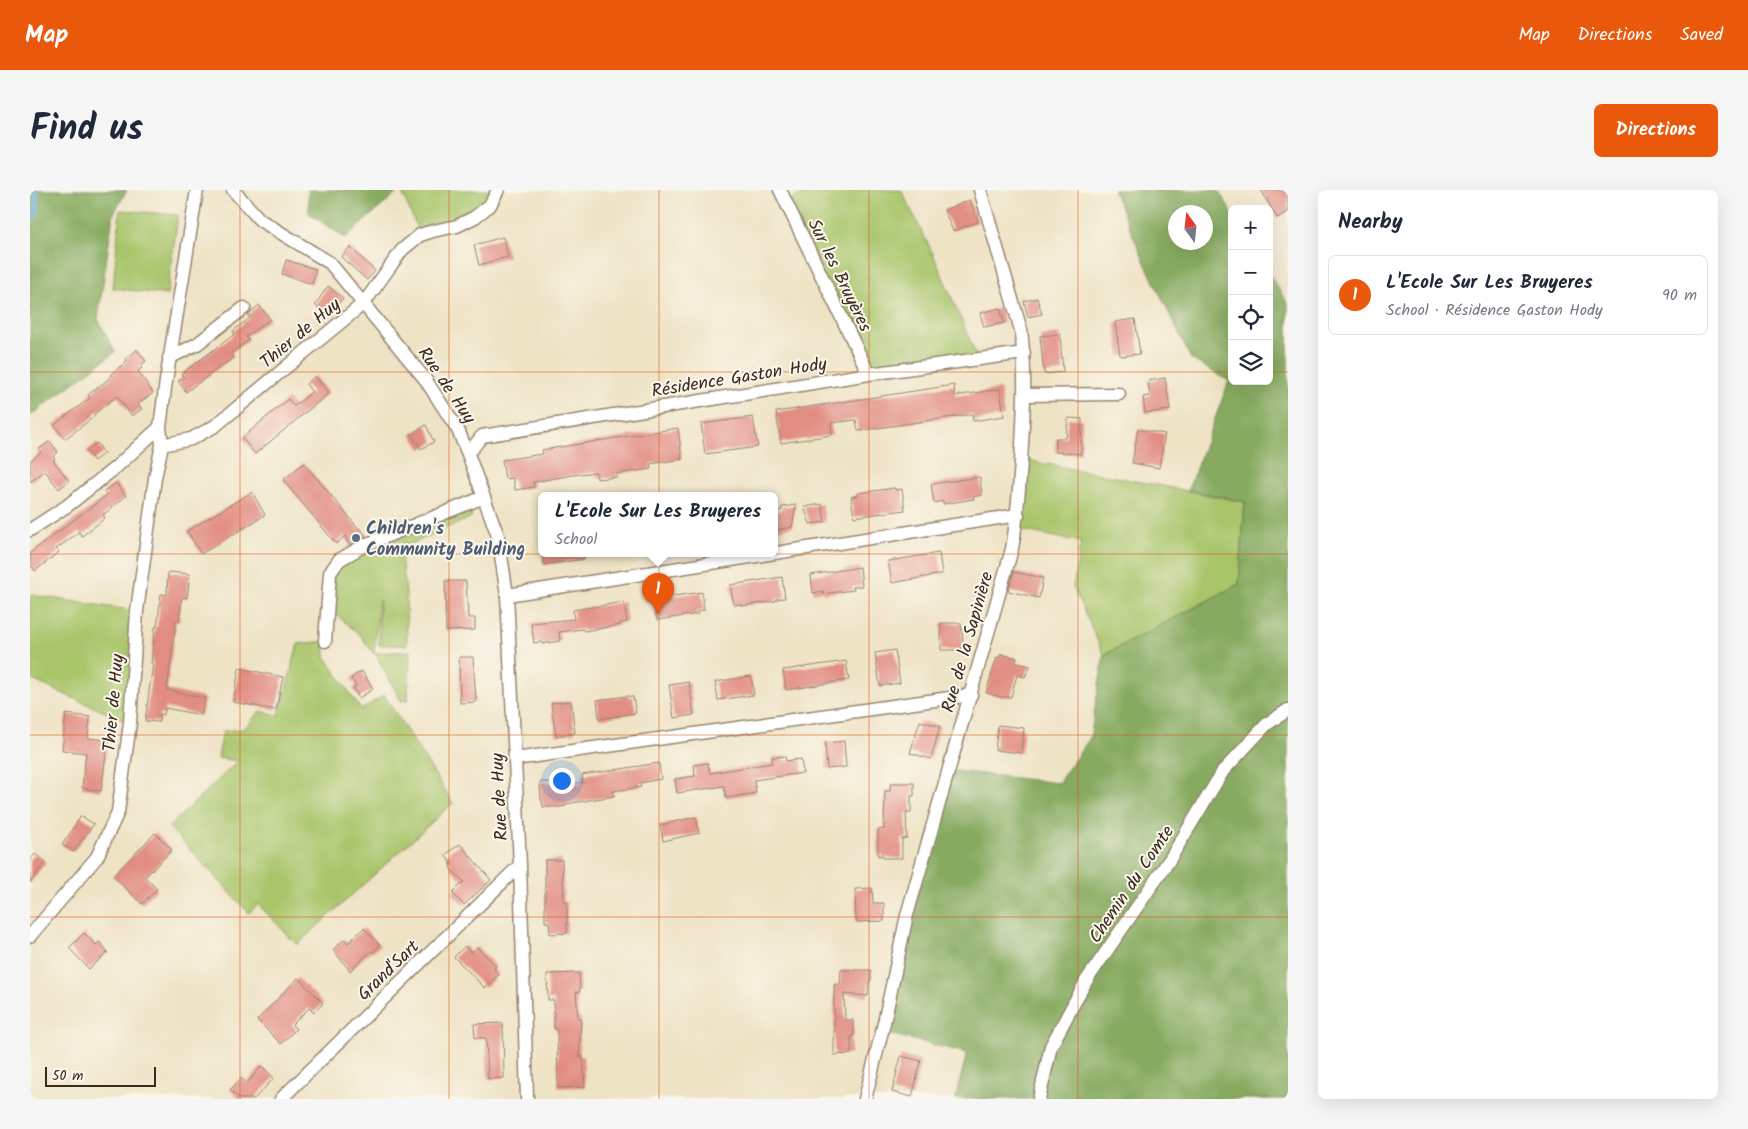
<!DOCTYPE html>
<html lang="en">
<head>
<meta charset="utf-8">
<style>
  :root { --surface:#fff; --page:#f6f6f7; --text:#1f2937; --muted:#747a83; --line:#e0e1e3; --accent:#ea580c }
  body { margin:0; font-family:Kalam,sans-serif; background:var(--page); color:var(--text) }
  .controls { position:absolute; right:15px; top:15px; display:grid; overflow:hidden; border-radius:8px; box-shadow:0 5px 20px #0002 }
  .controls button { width:45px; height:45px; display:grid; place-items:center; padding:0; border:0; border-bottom:1px solid var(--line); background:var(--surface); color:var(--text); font:25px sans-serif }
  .compass { position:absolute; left:1138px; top:15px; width:45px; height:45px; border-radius:50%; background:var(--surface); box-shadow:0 5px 20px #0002; rotate:345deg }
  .scale { position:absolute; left:15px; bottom:12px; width:111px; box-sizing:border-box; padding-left:5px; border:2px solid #3b2a1e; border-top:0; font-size:14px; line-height:18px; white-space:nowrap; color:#3b2a1e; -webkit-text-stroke:4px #fbf7ec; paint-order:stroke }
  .you { position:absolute; left:531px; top:590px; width:18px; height:18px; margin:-12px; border:4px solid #fff; border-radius:50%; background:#1a73e8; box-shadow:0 0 0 8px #1a73e833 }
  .badge { display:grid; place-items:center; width:32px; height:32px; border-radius:50%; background:var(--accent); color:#fff; font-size:16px; font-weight:700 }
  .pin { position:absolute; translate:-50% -41px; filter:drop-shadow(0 1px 2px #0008) }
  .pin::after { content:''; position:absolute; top:26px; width:18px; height:15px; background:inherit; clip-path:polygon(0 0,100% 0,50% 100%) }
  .popup { position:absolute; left:508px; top:302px; width:240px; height:65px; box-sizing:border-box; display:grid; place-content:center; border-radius:8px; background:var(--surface); filter:drop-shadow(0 1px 4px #0005); font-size:16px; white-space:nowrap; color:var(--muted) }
  .popup b { font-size:19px; color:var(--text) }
  .popup::after { content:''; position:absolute; left:50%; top:100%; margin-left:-10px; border:10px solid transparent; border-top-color:var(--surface) }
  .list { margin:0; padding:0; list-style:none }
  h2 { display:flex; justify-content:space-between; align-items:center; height:65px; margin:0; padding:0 20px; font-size:21px }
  h2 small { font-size:16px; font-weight:400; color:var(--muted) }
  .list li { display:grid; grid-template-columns:32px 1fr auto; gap:15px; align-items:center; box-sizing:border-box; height:80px; margin:0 10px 10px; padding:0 10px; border:1px solid var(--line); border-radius:8px }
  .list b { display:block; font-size:19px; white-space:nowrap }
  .list p { margin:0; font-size:16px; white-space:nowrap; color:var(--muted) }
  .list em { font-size:16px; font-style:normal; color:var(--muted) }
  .icon { flex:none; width:28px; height:28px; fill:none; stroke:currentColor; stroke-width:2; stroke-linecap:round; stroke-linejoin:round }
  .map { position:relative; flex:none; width:1258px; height:909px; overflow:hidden; border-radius:8px }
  header { display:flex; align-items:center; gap:30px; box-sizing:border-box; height:70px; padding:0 25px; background:var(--accent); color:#fff }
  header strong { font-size:24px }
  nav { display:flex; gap:28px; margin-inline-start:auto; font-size:18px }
  .intro { display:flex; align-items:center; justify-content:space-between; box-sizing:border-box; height:120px; padding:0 30px }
  h1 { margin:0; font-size:35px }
  .button { padding:12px 22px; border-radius:8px; background:var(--accent); color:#fff; font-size:18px; font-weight:700 }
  main { display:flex; gap:30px; padding:0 30px }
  aside { flex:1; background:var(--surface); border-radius:8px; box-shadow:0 5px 20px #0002 }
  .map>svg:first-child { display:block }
  .green { fill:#a9c56b; stroke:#727844 }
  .forest { fill:#86aa5f; stroke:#606a3e; fill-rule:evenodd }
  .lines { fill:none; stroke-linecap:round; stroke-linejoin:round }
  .stream { stroke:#6dace0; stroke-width:4.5 }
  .building { fill:#e28d82 }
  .street-casing { stroke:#958672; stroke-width:15 }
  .street { stroke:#fff; stroke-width:12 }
  .grid { fill:none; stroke:#d7540e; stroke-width:1; stroke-opacity:0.55 }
  .service-dot { fill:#5c6f8a; stroke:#fbf7ec; stroke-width:2 }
  .labels { text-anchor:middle; stroke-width:4; stroke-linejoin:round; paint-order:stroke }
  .street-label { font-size:18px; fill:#3b2a1e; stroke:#fbf7ec }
  .service-label { font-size:18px; font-weight:bold; fill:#4e5e75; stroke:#fbf7ec; text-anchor:start }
</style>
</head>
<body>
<header>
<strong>Map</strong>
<nav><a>Map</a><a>Directions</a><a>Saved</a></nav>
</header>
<div class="intro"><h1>Find us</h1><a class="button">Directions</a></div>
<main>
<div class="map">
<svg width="1258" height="909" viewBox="0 0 1258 909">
  <rect width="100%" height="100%" fill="#fbf7ec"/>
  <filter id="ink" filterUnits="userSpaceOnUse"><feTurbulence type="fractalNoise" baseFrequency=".02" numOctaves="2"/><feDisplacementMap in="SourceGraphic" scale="10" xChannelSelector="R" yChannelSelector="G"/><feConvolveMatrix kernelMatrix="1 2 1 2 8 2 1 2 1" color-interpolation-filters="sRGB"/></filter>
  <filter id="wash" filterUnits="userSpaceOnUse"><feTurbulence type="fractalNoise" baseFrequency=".0096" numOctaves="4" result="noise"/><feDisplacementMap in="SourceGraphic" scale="20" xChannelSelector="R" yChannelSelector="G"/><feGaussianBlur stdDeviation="1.12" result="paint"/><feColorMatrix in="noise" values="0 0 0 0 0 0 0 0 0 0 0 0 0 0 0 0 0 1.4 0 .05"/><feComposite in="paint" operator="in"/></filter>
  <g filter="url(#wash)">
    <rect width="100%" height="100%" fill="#efe3c5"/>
    <path class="green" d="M371,0H468L460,15L390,45Z
      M781,0H871L903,64L948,169L839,184L756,12Z
      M90,20L148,25L137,105L83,98Z
      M991,269L1215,312L1209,394L1074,465L1043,397L1051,352L985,339Z
      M436,314L442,327L370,359L376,402L377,455H349V410L344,464L330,445L297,417L309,370Z
      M0,405L107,421L100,533L0,489Z
      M295,451V466L331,520L354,505L423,613L267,755L228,714L219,723L139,637L208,571L188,568L193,541L214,539L230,521L249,525L268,454Z
      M380,461L378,510L371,511L345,463Z"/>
    <path class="forest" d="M0,0H97L83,25L68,129L85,162L0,226Z
      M278,0H370L315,48L279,23Z
      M1083,0H1188L1202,23V191H1239V84L1258,114V909H925L937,863L851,842L919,580L1028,593L1060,548L1074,465L1209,394L1215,312L1158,300L1199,191L1161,169L1116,75ZM1146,22H1176V52H1146Z"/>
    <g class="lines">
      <path class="stream" d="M0,27L7,24L6,0"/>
    </g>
    <g id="blocks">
      <path class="building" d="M1231,0H1258V22L1247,28Z
        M940,10L948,32L923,41L914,20Z
        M473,47L478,67L449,75L444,55Z
        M320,57L345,81L337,90L311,67Z
        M256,70L286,79L282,94L252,84Z
        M298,96L313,108L298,126L285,115Z
        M1007,108L1012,124L998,127L994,111Z
        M229,115L240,129L216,147L219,150L201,163L204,167L156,202L148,191L154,187L151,184L205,144L203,141L220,128L218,125Z
        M970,118L974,133L954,137L950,123Z
        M1105,129L1110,164L1090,166L1085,132Z
        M1030,144L1033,182L1014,184L1010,146Z
        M107,160L116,171L110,176L112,178L108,181L123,203L108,214L112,219L102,226L87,206L64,224L65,226L35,249L24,235L60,208L58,205L81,187L80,185L97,171L96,169Z
        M285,186L299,203L225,264L212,248L258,209L264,216L282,202L276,194Z
        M1135,188L1140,220L1115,223L1113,207L1120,206L1118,191Z
        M924,195L925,206L970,199L974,226L943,231L942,224L828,241L826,230L801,233L802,245L751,253L746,222Z
        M723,227L728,257L675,264L671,234Z
        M1038,228L1052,229L1051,264L1025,262L1026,248H1036Z
        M396,235L404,252L391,259L381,244Z
        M648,238L652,269L620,274L621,279L586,284L587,287L567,289L566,282L543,285L503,292L504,297L485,300L483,288L475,289L472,270L513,264L512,260Z
        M1108,239L1135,244L1129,278L1102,273Z
        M20,251L28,262L23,266L25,269L23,270L39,291L29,299L15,281L0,292V271L11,262L8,260Z
        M67,253L74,263L64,271L56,261Z
        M274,273L329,339H331L336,346L319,355L315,346L306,354L253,290Z
        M950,287L952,305L943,307L944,309L913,314V311L904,313L901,294Z
        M86,293L96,306L73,325L75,328L52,346L49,342L26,359L29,362L5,381L0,374V363L77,305L74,301Z
        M865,298V300L872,299L875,320L824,327L821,307L828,305V303Z
        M222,302L235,325L171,364L157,341Z
        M792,314L795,332L780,334L774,317Z
        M766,315L762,337L746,340L744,322L752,320V317Z
        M512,363H554V369L514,375Z
        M909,363L912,384L862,393L858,371Z
        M830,377L832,396L823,397L824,400L808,402L793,404V401L783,403L781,385Z
        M138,382L160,384L157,408L152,407L149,432L146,431L137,500L175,508L171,525L135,518L134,525L130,524L129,532L115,531L123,473H121L125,437H127L131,404L137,405Z
        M984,382L1013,388L1009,408L978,401Z
        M752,387L755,408L746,409V411L712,416L711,414L704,415L700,395Z
        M415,391H436L438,428H445V440L416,441Z
        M672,402L674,420L667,421L668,424L627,430L623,409Z
        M594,412L597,432L590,433V435L554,441L553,439L529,442L530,451L512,454L511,452L504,453L501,433L544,429L543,420Z
        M911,433H931L933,451L931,460H911Z
        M865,460L870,493L850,496L845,463Z
        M971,464L987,468L986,473L1000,476L995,487L987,485L981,507H971L956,503L967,467L969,468Z
        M429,467H443L446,512L430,513Z
        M816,471L819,490L756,500L753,480Z
        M209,478L253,487L246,520L203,512Z
        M332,481L343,499L329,508L323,498L326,496L321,488Z
        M721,486L724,505L688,510L685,492Z
        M659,492L664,525L644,528L639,495Z
        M598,506L603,507L606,523L569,529L567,510Z
        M541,511L545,543L526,546L521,513Z
        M36,524L60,527L58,548L78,550L71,601L52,598L56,563L32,560Z
        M890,531L910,536L901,569L880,563Z
        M968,535L994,538L991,563L965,560Z
        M814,551L816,577L797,579L795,553Z
        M755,566L756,571L771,569L773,583L724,590L726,603L696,608L694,596L647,603L645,589L665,586L664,575L678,573L680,583L742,573V567Z
        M629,573L631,589L610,593L611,597L583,601L584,606L536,614V616L529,617H513L512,610H511L510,592L553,593L552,585Z
        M861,593H884V606H881V623H876L877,648L872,649V668H853V665L848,666V640L854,639L855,601H860Z
        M51,626L64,634L43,662L32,655Z
        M666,627L669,643L633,651L630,635Z
        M125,643L142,660L115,687L127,699L112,714L83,686Z
        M430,654L461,690L434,715L422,703L434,692L420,678L421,673L415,665Z
        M5,664L16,672L0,693V670Z
        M515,670H532L534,712H537V743L520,744L519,732H515Z
        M842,698L843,713H854V731L826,732L825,699Z
        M334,738L350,755L343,762L341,761L320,781L303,760L314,749L318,753Z
        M54,743L66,755L69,752L78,762L59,779L39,758Z
        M435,756L441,763L447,757L466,776L464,779L469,784L455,798L424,767Z
        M811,780H841V790L839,791L838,806L814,804L815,830H823L824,846L821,847V864L804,865V795H810Z
        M549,783L550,802H546L548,828H551L549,866H553L555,897L528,898L527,839H524V810H518L517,784Z
        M268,788L293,813L284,823L279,818L262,835L266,839L251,854L227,830Z
        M473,833L474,888L458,889L456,848H445L444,834Z
        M871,866L891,871L882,907L862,902Z
        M232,876L244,888L224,909H210L200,900L211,888L217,893Z"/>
    </g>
  </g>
  <g filter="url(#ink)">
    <use href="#blocks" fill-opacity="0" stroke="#958672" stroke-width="1"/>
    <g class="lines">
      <g class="street-casing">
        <path id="street" d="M203,0L230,30L300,73L395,189L428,240L438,264L468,346L477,405L490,675L497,909
          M750,0L839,184
          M139,168L167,154L214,118
          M995,205L1089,204
          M132,255L161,249L185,236L334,113L372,60L390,45L403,41L427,36L445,27L460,15L468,0
          M438,264L452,246L839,184L994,163
          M0,340L37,316L85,278L130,237
          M477,405L988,325
          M295,451L300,383L309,370L335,355L454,307
          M485,569L941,505
          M0,746L67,667L88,622L100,533L107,421L125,288L132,255L130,237L136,191L167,0
          M251,909L490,675
          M835,909L854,833L877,725L982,359C988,324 990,290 992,255C994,217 996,179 991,140L950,0
          M1009,909L1021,856L1056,791L1140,669L1193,581L1237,534L1258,520"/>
      </g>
      <use href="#street" class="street"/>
    </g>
  </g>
  <path class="grid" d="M210,0V909M419,0V909M629,0V909M839,0V909M1048,0V909M0,182H1202M1239,182H1258M0,364H1258M0,545H1258M0,727H1258"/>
  <circle class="service-dot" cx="326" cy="348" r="5"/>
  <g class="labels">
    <g class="street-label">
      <text transform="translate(810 85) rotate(64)" y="6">Sur les Bruyères</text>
      <text transform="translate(270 143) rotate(-40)" y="6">Thier de Huy</text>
      <text transform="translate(709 187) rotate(-9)" y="6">Résidence Gaston Hody</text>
      <text transform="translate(417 195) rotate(56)" y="6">Rue de Huy</text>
      <text transform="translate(937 452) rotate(-74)" y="6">Rue de la Sapinière</text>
      <text transform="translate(83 513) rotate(-85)" y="6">Thier de Huy</text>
      <text transform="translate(469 607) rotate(-93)" y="6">Rue de Huy</text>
      <text transform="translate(1101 694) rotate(-56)" y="6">Chemin du Comte</text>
      <text transform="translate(358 780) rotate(-44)" y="6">Grand'Sart</text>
    </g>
    <g class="service-label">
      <text x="336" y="344">Children's<tspan x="336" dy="21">Community Building</tspan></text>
    </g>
  </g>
</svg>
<div class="controls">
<button>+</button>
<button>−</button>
<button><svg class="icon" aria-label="locate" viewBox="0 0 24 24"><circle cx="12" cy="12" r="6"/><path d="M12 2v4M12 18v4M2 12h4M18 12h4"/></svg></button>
<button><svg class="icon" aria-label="layers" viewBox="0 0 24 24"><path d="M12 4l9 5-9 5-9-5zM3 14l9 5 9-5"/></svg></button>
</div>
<svg class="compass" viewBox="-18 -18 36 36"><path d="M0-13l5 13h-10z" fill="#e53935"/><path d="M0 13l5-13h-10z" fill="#747a83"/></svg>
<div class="scale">50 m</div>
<div class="you"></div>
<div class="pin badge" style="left:628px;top:424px">1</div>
<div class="popup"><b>L'Ecole Sur Les Bruyeres</b>School</div>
</div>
<aside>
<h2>Nearby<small></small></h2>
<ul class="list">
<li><span class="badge">1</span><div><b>L'Ecole Sur Les Bruyeres</b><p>School · Résidence Gaston Hody</p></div><em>90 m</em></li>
</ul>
</aside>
</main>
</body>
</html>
